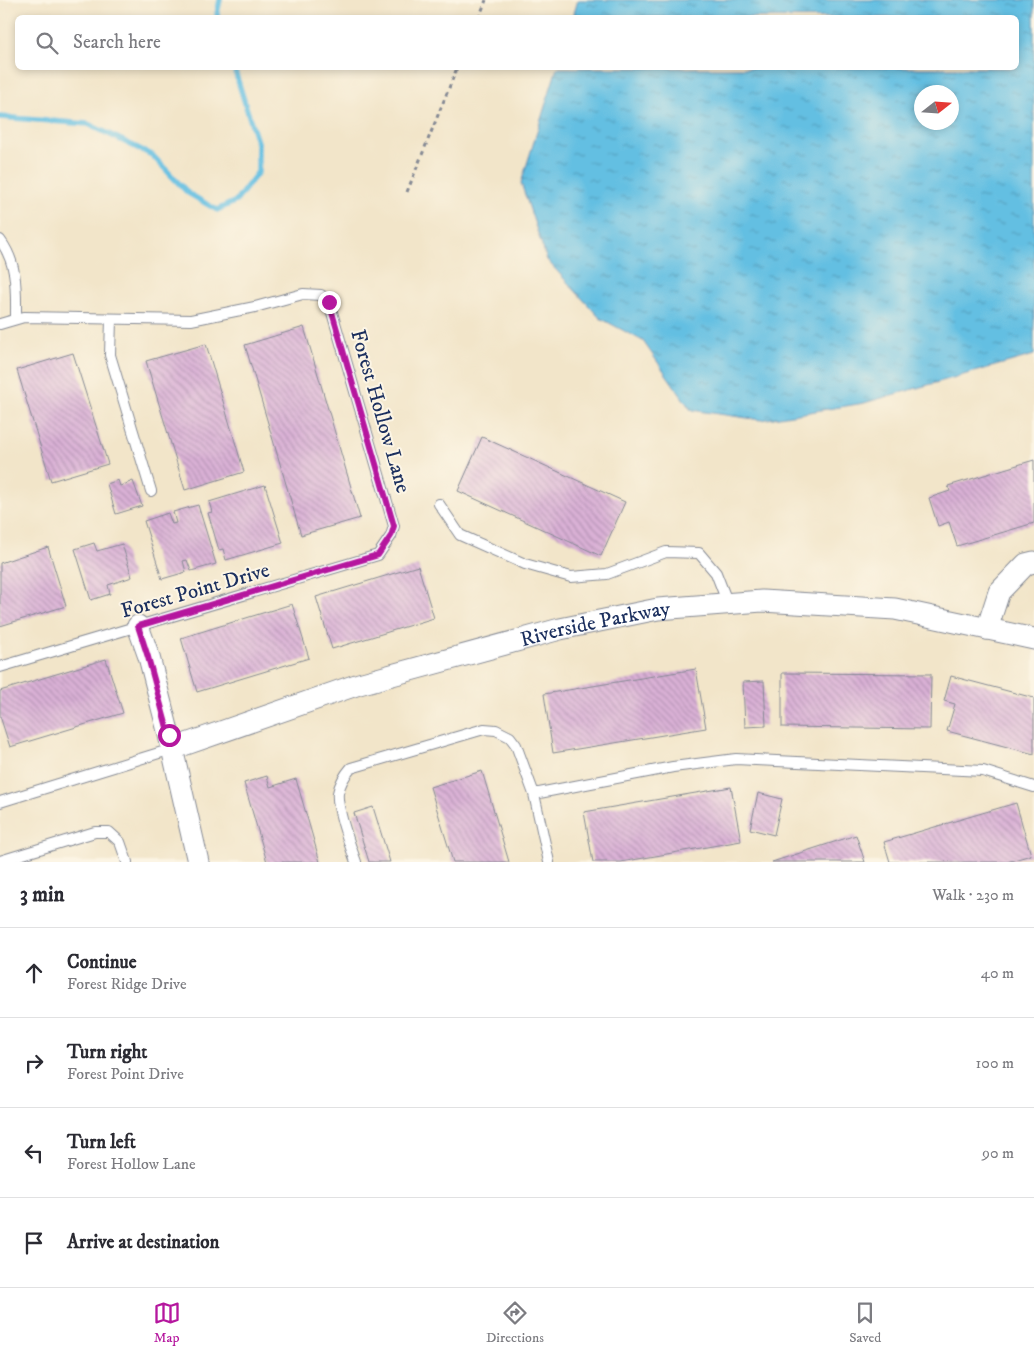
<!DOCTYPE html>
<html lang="en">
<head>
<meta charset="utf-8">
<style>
  :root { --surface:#fff; --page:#f7f7f7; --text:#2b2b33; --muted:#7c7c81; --line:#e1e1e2; --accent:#b5179e }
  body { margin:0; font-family:"IM FELL DW Pica",serif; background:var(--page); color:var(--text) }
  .compass { position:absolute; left:914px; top:85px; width:45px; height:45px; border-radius:50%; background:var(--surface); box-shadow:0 2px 8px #0003; rotate:73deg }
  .stop { position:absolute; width:15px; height:15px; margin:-11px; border:4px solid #b5179e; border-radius:50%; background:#fff }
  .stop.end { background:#b5179e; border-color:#fff; box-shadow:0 1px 5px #0008 }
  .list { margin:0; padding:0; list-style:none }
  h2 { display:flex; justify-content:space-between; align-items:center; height:65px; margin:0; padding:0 20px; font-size:21px }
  h2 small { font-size:16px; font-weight:400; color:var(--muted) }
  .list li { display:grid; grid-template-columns:32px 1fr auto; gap:15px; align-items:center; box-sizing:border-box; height:90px; padding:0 20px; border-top:1px solid var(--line) }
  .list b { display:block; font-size:19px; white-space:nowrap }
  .list p { margin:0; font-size:16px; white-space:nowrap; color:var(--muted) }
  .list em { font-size:16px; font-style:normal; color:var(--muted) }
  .icon { flex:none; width:28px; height:28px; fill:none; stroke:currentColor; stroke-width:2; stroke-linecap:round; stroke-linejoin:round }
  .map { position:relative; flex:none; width:1034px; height:862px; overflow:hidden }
  .search { position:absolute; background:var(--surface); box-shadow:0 2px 8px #0003; left:15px; right:15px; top:15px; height:55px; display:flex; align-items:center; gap:12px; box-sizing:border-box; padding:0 18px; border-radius:8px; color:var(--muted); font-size:19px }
  .sheet { height:425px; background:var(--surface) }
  nav { display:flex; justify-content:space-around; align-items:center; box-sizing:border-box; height:70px; border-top:1px solid var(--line); background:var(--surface); font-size:14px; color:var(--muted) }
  nav a { display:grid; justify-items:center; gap:2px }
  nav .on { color:var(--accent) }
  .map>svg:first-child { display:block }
  .water { fill:url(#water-ripples); stroke:#4077a0; fill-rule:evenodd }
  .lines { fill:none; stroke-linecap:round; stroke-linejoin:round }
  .stream { stroke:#64bfe2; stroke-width:5.5 }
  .building { fill:url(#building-back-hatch) }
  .lane-casing { stroke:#868a94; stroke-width:12 }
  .street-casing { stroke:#868a94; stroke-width:23 }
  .path { stroke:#868a94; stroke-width:3; stroke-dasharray:4 4; stroke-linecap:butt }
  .lane { stroke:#fff; stroke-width:10 }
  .street { stroke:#fff; stroke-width:21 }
  .route { stroke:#b5179e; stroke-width:6 }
  .labels { text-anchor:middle; stroke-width:4; stroke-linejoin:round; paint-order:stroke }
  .street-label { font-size:21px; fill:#1b2f5e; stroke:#fcf5e5 }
</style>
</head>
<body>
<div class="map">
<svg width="1034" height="862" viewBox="0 0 1034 862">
  <defs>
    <pattern id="water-ripples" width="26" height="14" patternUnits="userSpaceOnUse" patternTransform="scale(1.25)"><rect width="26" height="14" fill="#64bfe2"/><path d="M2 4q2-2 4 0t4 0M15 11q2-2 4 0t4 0" fill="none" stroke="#529cba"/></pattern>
    <pattern id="building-back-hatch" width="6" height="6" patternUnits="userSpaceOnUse" patternTransform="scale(1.25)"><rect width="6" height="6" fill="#dab1d6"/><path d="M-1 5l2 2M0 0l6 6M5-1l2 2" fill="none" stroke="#b090b1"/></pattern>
  </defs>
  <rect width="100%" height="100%" fill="#fcf5e5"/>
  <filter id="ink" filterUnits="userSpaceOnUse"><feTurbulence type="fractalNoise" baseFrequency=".02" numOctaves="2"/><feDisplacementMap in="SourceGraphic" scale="10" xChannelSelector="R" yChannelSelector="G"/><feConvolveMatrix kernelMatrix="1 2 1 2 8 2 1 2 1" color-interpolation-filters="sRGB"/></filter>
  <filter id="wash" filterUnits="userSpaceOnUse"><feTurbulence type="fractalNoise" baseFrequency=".0096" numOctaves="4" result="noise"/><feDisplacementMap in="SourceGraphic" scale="20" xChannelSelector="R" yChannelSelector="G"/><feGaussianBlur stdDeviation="1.12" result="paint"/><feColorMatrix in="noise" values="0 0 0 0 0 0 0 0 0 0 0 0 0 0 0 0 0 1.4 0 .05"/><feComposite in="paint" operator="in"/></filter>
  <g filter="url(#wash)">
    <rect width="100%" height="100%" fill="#f2e5c9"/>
    <path class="water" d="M578,0H1034V355L864,403L761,420L691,410L643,341L600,318L547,260L521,183L557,68H1016V18L573,17ZM922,92H952V122H922Z"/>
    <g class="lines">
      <path class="stream" d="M218,18L217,14L220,0
        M0,117L88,124L152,155L188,193L217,210L236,201L258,172V145L234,68"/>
    </g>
    <g id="blocks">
      <path class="building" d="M304,327L360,518L301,535L245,345Z
        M206,344L244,472L185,490L146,361Z
        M73,353L108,464L51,481L17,370Z
        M482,437L625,502L601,556L458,491Z
        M1034,460V523L957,546L949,522L938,526L929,498L950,491L948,486Z
        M118,480L120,486L133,481L142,506L116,514L107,484Z
        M265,485L283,543L226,560L223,549L219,550L208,513L212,512L209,502Z
        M198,505L216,564L191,571L187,560L183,561L186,572L162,579L144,521L168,513L172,524L176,523L173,512Z
        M94,543L97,551L122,544L132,577L108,585L110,594L91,600L75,549Z
        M48,547L66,606L0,626V563Z
        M418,566L434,618L332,649L316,597Z
        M292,604L309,658L197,692L181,638Z
        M106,659L123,713L10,747L0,716V691Z
        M696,669L706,728L553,753L544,694Z
        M782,673L931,674L930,729L782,727Z
        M951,676L1034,698V754L947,731L955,704L944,701Z
        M764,681L766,726L745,727L743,682Z
        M482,771L509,862H453L430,787Z
        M267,776L270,787L296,779L320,862H267L244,783Z
        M731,787L741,841L621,862H593L584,812Z
        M758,793L782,799L774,835L750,829Z
        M1016,803L1031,855L1007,862H890L884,842Z
        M373,807L390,862H369L354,813Z
        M856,835L865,862H772Z"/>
    </g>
  </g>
  <g filter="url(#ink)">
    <use href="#blocks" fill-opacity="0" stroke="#868a94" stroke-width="1"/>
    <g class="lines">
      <g class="lane-casing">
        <path id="lane" d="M0,240C18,264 16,290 16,319
          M111,319L110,355L151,491
          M0,324L24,317L191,320L255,307L303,294L321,295L329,302L394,526L391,536L378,555L0,667
          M439,504L460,535L525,564L571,577L607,574L666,552L699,553L716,573L728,604
          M534,794L673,767L736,759L983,771L1034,787
          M0,802L172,749
          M0,861L95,832H109L120,842L127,862
          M356,862C350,845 336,808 338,793C340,783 345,775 351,768L484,729L496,730L510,737L516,745L534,794L549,862"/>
      </g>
      <g class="street-casing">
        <g id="street">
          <path d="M138,626L149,657L169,735L198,862"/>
          <path d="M987,629L999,592L1026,564L1034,562"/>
          <path id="s1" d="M172,749L359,684L560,629L658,609L762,601L895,609L1034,639"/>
        </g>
      </g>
      <path class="path" d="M479,18L486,0
        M407,192L457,68"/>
      <use href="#lane" class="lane"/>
      <use href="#street" class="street"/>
    </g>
  </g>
  <g class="lines" filter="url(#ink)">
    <path class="route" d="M169,735L148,657L138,626L378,555L391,536L394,526L329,302"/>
  </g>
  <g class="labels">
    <g class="street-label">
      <text transform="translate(381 411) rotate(74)" y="7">Forest Hollow Lane</text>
      <text transform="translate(195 590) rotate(-16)" y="7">Forest Point Drive</text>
      <text dy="7" stroke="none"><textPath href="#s1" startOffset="442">Riverside Parkway</textPath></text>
    </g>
  </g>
</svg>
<svg class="compass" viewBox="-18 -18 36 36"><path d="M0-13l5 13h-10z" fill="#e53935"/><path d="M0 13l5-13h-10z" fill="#7c7c81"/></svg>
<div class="stop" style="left:169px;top:735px"></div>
<div class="stop end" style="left:329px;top:302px"></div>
<div class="search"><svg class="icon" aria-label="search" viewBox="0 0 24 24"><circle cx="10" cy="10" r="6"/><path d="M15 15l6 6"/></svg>Search here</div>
</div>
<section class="sheet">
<h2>3 min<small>Walk · 230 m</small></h2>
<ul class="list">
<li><svg class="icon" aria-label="ahead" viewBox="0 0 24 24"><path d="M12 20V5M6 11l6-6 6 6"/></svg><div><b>Continue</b><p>Forest Ridge Drive</p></div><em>40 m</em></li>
<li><svg class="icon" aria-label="right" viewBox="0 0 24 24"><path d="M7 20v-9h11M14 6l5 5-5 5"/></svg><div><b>Turn right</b><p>Forest Point Drive</p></div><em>100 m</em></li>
<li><svg class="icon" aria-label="left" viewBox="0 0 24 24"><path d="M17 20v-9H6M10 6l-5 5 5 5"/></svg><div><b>Turn left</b><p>Forest Hollow Lane</p></div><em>90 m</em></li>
<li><svg class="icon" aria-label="arrive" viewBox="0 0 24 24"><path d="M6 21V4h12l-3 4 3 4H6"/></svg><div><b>Arrive at destination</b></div></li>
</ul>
</section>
<nav>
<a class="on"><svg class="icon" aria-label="map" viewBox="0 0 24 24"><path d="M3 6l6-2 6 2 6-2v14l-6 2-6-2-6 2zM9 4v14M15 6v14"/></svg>Map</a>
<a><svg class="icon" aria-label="directions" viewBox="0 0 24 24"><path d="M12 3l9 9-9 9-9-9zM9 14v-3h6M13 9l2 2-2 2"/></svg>Directions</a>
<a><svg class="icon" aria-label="saved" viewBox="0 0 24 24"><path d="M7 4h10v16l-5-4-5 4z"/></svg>Saved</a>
</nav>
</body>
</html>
